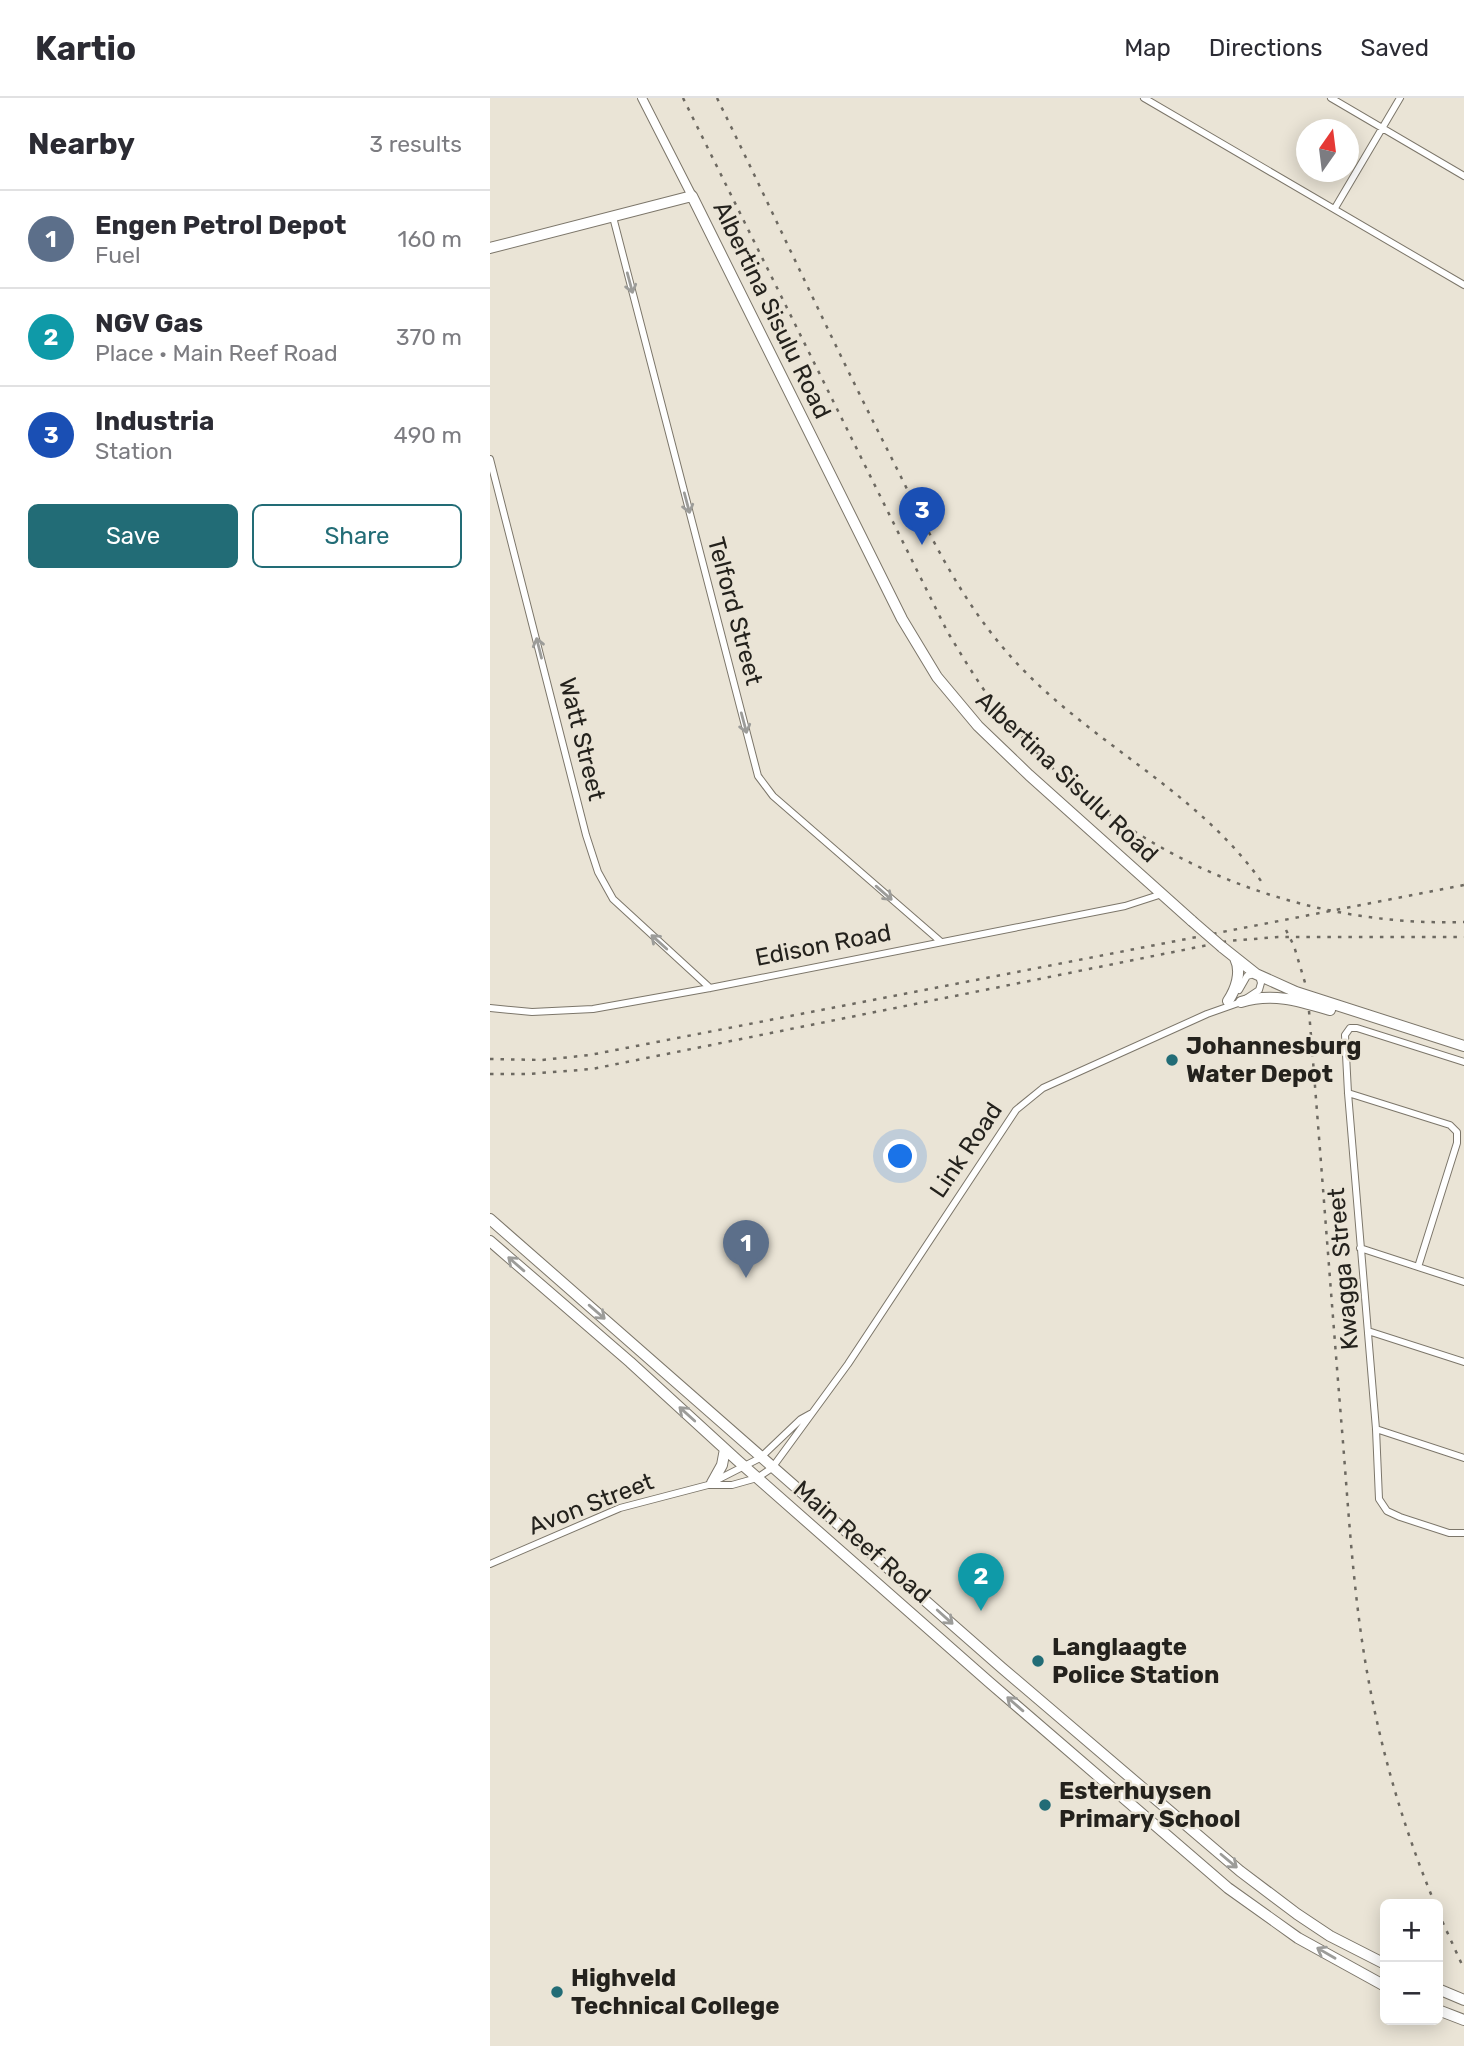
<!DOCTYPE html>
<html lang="en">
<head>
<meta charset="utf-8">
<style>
  :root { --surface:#fff; --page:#f7f7f7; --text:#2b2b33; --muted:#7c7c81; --line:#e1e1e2; --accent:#226c76 }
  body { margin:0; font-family:Rubik,sans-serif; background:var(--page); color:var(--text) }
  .controls { position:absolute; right:21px; bottom:21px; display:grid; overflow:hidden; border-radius:10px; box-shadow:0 4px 18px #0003 }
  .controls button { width:63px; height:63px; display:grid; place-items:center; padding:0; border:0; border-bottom:2px solid var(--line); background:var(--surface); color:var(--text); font:35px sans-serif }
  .compass { position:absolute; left:806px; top:21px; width:63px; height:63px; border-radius:50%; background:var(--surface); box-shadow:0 4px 18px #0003; rotate:14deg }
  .you { position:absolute; left:411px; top:1059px; width:24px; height:24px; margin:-18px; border:5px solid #fff; border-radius:50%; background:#1a73e8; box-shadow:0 0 0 10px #1a73e833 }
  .badge { display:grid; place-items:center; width:46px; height:46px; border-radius:50%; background:var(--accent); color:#fff; font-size:23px; font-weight:700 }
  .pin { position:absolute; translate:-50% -58px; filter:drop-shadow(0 2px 4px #0008) }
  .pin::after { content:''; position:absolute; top:37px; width:24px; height:21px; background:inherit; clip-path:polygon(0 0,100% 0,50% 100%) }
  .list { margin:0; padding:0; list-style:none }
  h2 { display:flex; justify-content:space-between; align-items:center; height:91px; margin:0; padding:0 28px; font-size:30px }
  h2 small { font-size:23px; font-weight:400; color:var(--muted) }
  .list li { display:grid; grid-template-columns:46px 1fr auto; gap:21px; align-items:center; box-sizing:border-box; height:98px; padding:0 28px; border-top:2px solid var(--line) }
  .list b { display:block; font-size:26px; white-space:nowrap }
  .list p { margin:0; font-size:23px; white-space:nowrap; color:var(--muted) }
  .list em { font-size:23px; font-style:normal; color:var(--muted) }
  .actions { display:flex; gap:14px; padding:21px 28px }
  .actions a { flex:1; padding:16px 0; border:2px solid var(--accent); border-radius:10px; text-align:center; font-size:24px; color:var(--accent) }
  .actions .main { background:var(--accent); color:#fff }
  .map { position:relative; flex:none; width:974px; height:1948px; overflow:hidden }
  header { display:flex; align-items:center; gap:42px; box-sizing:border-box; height:98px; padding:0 35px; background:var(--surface); border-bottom:2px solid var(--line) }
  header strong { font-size:33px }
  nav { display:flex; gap:38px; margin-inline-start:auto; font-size:24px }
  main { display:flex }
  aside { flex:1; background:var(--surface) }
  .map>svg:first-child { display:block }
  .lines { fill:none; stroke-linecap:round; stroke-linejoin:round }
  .minor-casing { stroke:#7c766a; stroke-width:8 }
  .tertiary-casing { stroke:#7c766a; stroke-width:10 }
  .primary-casing { stroke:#7c766a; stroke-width:12 }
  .minor { stroke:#fff; stroke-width:6 }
  .tertiary { stroke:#fff; stroke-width:8 }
  .primary { stroke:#fff; stroke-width:10 }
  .rail { stroke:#6d6961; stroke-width:2.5; stroke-dasharray:3.5 7; stroke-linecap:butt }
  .primary-bridge-casing { stroke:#7c766a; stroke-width:12; stroke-linecap:butt }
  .primary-bridge { stroke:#fff; stroke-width:10 }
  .oneway { stroke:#9c9c99 }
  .poi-dot { fill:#226c76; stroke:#eae4d6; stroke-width:2.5 }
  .labels { text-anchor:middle; stroke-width:5; stroke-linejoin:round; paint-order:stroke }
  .street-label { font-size:24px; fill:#24221d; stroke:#eae4d6 }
  .poi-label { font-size:24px; font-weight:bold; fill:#24221d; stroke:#eae4d6; text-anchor:start }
</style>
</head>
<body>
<header>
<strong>Kartio</strong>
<nav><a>Map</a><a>Directions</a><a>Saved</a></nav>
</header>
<main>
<aside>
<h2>Nearby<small>3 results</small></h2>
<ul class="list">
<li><span class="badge" style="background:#5c6f8a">1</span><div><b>Engen Petrol Depot</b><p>Fuel</p></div><em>160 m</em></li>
<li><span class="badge" style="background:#0f9aa8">2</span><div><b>NGV Gas</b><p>Place · Main Reef Road</p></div><em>370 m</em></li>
<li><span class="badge" style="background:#1a4fb4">3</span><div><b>Industria</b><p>Station</p></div><em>490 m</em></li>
</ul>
<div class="actions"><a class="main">Save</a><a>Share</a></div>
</aside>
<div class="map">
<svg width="974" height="1948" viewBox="0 0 974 1948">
  <rect width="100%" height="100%" fill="#eae4d6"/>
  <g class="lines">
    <g class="minor-casing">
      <path id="minor" d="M654,0L974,187
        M841,0L974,78
        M845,110L910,0
        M123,119L268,678L283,698L450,843
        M0,361L96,737L108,774L123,801L220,890
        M749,892L757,878L764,876
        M0,910L42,914L103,911L220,890L635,808L672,796
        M974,964L867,930H860L855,937L858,995L886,1331L889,1401L897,1413L910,1419L959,1435H974
        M858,995L960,1027L967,1034V1045L928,1169
        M870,1150L974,1184
        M878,1233L974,1264
        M886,1331L974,1360
        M225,1383L270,1360L311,1321L320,1316
        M0,1466L130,1410L218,1387H242L267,1380L282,1370L358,1266L526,1012L553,990L717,916L751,904L769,892L771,885L769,878"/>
    </g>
    <g class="tertiary-casing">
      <path id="tertiary" d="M152,0L202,98"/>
    </g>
    <g class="primary-casing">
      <path id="primary" d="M0,150L202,98L412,521L447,579L488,628L539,677L702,823
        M732,849L766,876L806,894L974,948
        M738,903C746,891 752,874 745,860
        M751,904C782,894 810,903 840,912
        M0,1121L512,1570L750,1773L807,1816L840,1838L895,1866
        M0,1143L140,1264L247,1362L499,1584L738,1790L808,1840L895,1888
        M222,1385L232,1367L235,1351
        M948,1891L974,1902
        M948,1912L974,1922"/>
    </g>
    <use href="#minor" class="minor"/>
    <use href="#tertiary" class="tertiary"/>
    <use href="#primary" class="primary"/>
    <path class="rail" d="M193,0L457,533C469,553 481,573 494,592C603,744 789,830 974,824
      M227,0C285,118 339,237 398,353C432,420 462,488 510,546C587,640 701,685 771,783
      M796,832L804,848L816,888
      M819,913C830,1049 840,1184 851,1320C858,1402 862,1486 876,1568C890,1650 913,1729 945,1806
      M0,961L52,962L100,957L974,787
      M0,976H38L102,971L738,843L788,839H974
      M948,1814L974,1871"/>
    <g class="primary-bridge-casing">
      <path id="primary-bridge" d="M702,823L732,849"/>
    </g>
    <use href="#primary-bridge" class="primary-bridge"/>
  </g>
  <defs><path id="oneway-shaft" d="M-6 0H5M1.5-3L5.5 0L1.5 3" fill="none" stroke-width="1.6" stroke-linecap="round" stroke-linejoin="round" transform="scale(1.75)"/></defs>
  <g class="oneway">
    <use href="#oneway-shaft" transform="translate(140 185) rotate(75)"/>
    <use href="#oneway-shaft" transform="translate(197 405) rotate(75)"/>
    <use href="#oneway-shaft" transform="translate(49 550) rotate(-104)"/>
    <use href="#oneway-shaft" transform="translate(254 625) rotate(75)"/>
    <use href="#oneway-shaft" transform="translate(394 795) rotate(41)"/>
    <use href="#oneway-shaft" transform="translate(169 844) rotate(-138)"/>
    <use href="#oneway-shaft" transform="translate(26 1166) rotate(-139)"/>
    <use href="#oneway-shaft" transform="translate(107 1214) rotate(41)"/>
    <use href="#oneway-shaft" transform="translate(197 1316) rotate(-138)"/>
    <use href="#oneway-shaft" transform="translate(455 1519) rotate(42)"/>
    <use href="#oneway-shaft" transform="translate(525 1606) rotate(-139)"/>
    <use href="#oneway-shaft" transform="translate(739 1763) rotate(40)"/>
    <use href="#oneway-shaft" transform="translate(836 1855) rotate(-150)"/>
  </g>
  <g class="poi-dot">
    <circle cx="682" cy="962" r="7"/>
    <circle cx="548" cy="1563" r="7"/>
    <circle cx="555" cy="1707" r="7"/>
    <circle cx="67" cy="1894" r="7"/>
  </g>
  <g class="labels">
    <g class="street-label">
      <text transform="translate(282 212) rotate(64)" y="8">Albertina Sisulu Road</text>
      <text transform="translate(245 513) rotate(75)" y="8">Telford Street</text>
      <text transform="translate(92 641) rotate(76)" y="8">Watt Street</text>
      <text transform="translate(577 679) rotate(43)" y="8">Albertina Sisulu Road</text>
      <text transform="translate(333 847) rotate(-11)" y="8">Edison Road</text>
      <text transform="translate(476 1052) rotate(-56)" y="8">Link Road</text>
      <text transform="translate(853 1171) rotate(-95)" y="8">Kwagga Street</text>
      <text transform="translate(101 1406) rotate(-21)" y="8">Avon Street</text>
      <text transform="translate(372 1444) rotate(41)" y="8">Main Reef Road</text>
    </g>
    <g class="poi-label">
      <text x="696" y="956">Johannesburg<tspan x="696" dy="28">Water Depot</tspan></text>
      <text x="562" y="1557">Langlaagte<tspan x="562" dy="28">Police Station</tspan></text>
      <text x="569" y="1701">Esterhuysen<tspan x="569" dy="28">Primary School</tspan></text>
      <text x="81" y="1888">Highveld<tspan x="81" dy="28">Technical College</tspan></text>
    </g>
  </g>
</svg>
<div class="controls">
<button>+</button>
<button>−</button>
</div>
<svg class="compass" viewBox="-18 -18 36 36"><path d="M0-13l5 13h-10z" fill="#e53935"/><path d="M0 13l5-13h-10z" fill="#7c7c81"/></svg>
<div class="you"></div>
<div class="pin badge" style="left:256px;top:1180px;background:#5c6f8a">1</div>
<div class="pin badge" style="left:491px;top:1513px;background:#0f9aa8">2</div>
<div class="pin badge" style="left:432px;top:447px;background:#1a4fb4">3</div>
</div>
</main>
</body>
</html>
